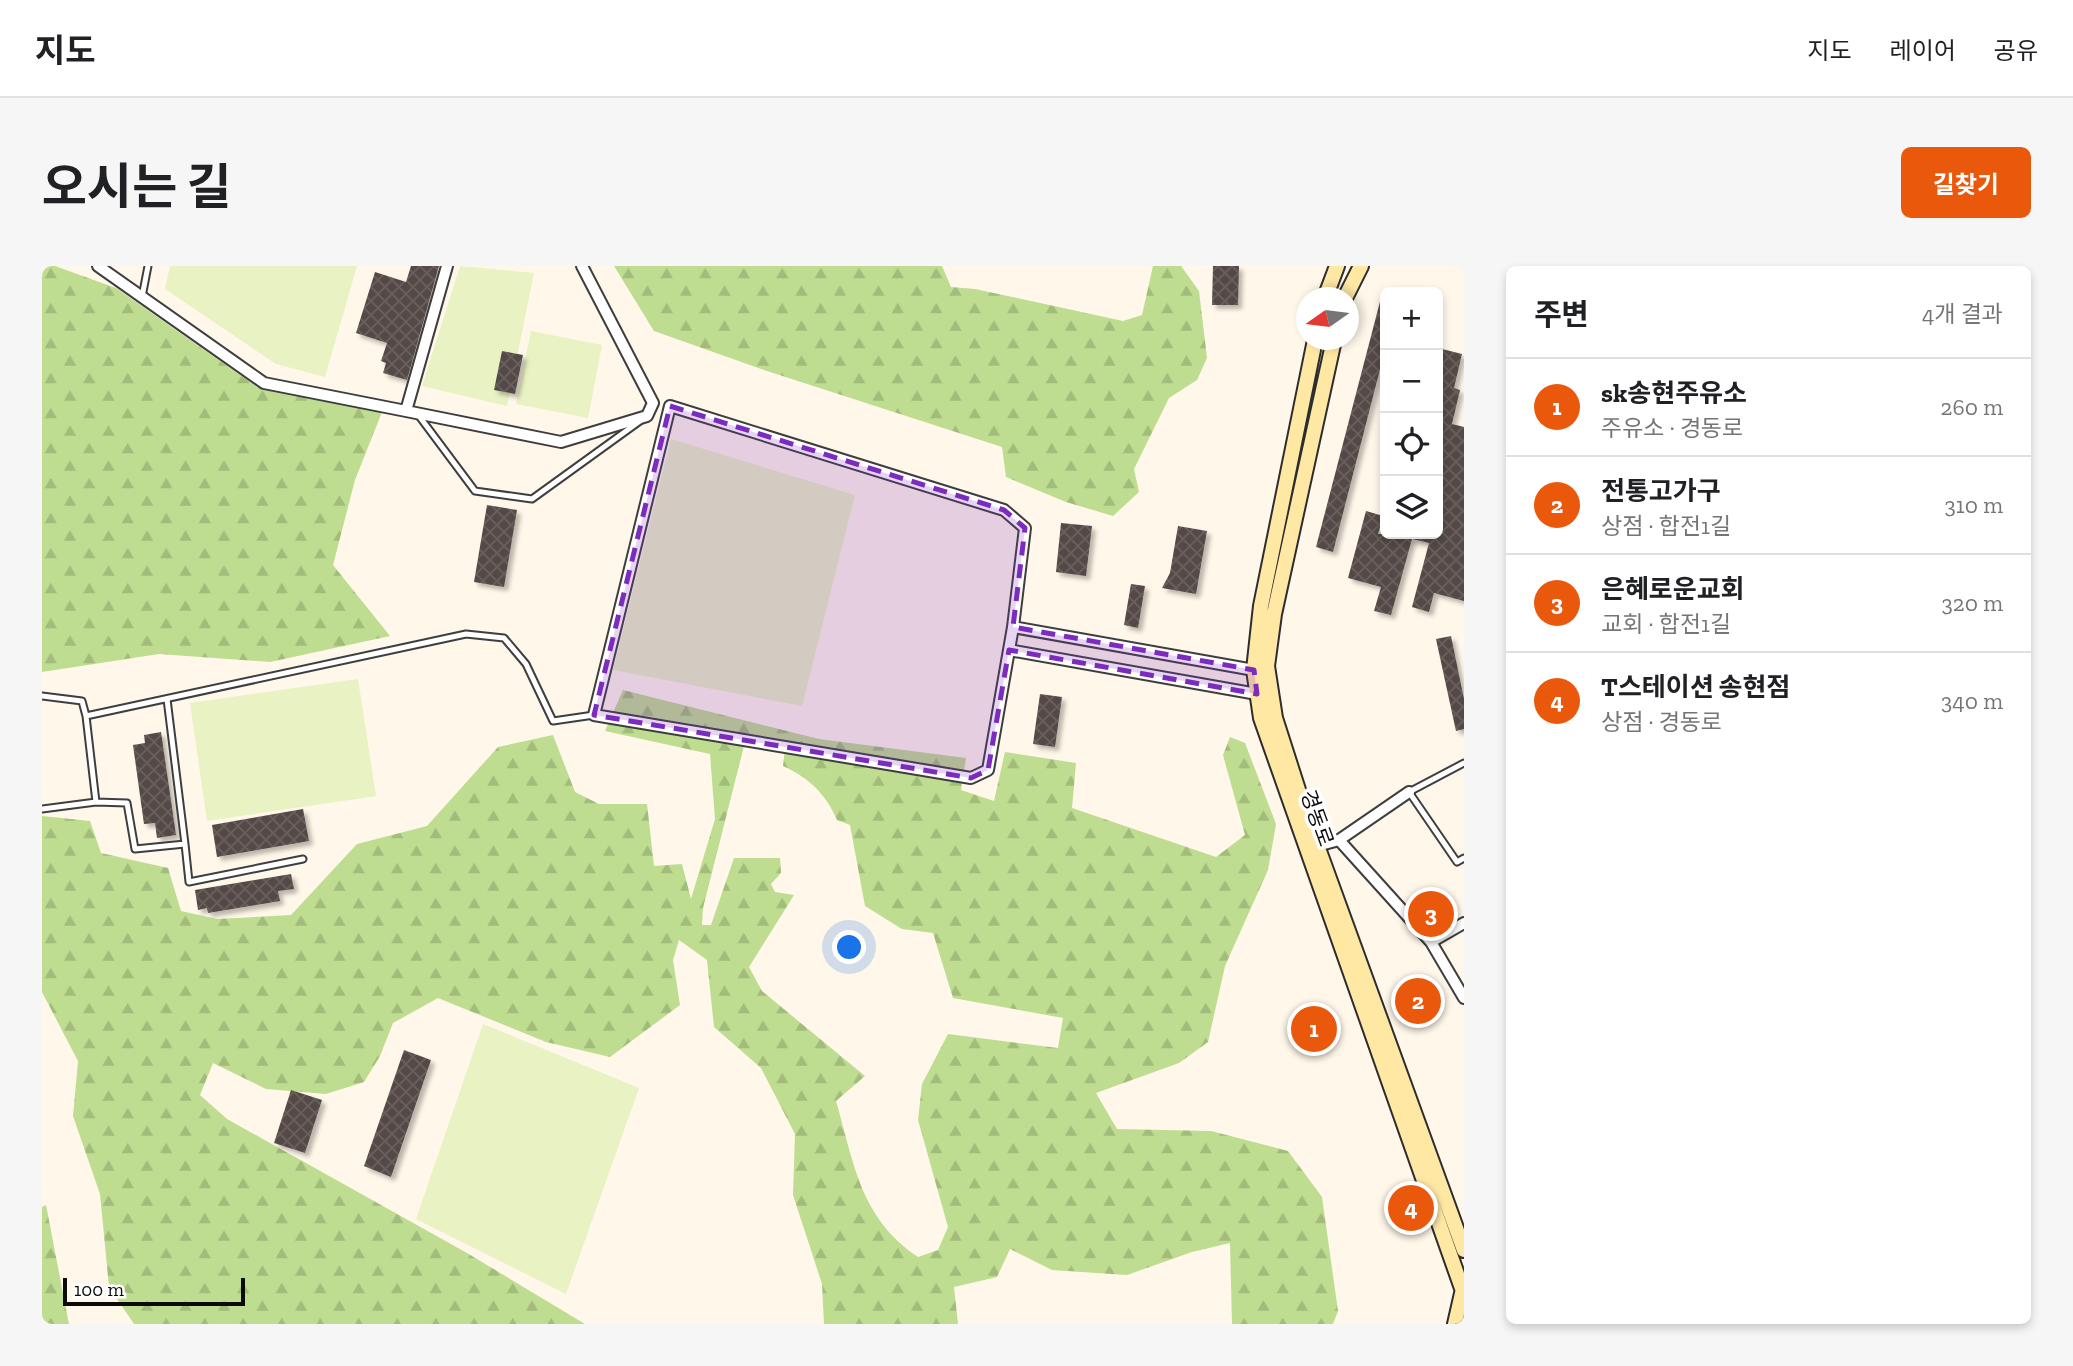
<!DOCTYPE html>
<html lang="ko">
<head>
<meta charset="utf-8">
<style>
  :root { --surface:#fff; --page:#f6f6f6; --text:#202124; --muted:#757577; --line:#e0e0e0; --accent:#ea580c }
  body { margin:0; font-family:"Zilla Slab","Noto Sans KR",serif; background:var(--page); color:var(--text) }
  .controls { position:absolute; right:21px; top:21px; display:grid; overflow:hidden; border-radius:10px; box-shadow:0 4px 10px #0003 }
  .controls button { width:63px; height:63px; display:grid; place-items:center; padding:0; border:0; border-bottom:2px solid var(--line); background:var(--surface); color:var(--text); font:35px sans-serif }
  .compass { position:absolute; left:1254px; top:21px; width:63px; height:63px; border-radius:50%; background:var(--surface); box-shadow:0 4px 10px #0003; rotate:256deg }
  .scale { position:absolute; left:21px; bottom:18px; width:182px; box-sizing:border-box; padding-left:7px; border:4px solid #0b0b0b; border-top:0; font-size:19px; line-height:24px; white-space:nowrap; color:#0b0b0b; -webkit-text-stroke:5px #fff; paint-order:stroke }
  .you { position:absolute; left:808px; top:682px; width:24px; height:24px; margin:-18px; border:5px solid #fff; border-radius:50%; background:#1a73e8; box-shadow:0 0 0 10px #1a73e833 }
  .badge { display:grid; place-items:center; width:46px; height:46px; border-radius:50%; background:var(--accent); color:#fff; font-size:23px; font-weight:700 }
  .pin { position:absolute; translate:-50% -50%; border:4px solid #fff; box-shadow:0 2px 7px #0006 }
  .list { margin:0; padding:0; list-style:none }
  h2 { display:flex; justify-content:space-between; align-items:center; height:91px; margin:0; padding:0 28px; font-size:30px }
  h2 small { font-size:23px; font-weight:400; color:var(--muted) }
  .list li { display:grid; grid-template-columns:46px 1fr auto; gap:21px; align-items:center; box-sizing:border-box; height:98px; padding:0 28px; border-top:2px solid var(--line) }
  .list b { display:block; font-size:26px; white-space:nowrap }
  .list p { margin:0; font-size:23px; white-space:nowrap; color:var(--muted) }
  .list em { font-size:23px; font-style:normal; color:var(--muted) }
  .icon { flex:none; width:38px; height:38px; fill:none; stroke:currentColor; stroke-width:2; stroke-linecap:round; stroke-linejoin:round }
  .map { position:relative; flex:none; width:1422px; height:1058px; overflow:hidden; border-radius:10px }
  header { display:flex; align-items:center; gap:42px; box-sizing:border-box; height:98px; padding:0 35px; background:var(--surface); border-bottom:2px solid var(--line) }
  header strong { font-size:33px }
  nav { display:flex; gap:38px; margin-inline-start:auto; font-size:24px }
  .intro { display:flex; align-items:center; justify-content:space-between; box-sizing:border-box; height:168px; padding:0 42px }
  h1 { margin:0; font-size:49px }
  .button { padding:18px 32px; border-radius:10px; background:var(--accent); color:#fff; font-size:24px; font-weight:700 }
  main { display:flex; gap:42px; padding:0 42px }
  aside { flex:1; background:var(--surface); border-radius:10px; box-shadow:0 4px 10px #0003 }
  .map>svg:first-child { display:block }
  .forest { fill:url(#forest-firs); fill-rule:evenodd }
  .pitch { fill:#e9f2c3 }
  .building { fill:url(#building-cross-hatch); filter:url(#shadow) }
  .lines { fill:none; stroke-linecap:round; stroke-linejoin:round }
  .lane-casing { stroke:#3e3e3e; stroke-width:9 }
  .street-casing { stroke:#3e3e3e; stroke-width:14 }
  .secondary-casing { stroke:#2d2d2d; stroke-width:18 }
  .lane { stroke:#fff; stroke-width:5 }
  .street { stroke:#fff; stroke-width:10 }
  .secondary { stroke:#ffe7a4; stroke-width:14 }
  .marked { fill:#7b2cbf; fill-opacity:0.2; stroke:#7b2cbf; stroke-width:5; stroke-dasharray:14 9; stroke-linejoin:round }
  .labels { text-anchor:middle; stroke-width:7; stroke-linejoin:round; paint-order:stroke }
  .street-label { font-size:21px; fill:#0b0b0b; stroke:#fff }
</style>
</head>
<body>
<header>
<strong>지도</strong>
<nav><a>지도</a><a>레이어</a><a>공유</a></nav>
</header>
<div class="intro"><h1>오시는 길</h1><a class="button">길찾기</a></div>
<main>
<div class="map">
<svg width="1422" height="1058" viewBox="0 0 1422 1058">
  <defs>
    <pattern id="forest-firs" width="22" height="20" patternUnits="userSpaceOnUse" patternTransform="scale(1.75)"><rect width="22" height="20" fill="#bedd90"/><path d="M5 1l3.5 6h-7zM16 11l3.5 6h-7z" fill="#a2bc7b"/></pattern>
    <pattern id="building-cross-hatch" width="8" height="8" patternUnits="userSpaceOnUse" patternTransform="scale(1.75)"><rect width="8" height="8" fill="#544a47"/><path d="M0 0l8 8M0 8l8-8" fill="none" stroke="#68605d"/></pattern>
    <filter id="shadow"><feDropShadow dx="4" dy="4" stdDeviation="2" flood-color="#0004"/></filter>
  </defs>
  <rect width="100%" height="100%" fill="#fff7e9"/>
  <path class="forest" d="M0,0H13L74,22L215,121L340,146L313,214L291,299L348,370L228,396L117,388L0,406Z
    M572,0H900L909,21L933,23L1081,55L1100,49L1111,0H1139L1157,25L1165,92L1155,114L1127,132L1092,203L1097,226L1071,250L1024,236L964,211L960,181L725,105L612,65Z
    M581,424L777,473L924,492L919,524L952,535L963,486L1034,497L1030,542L1174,591L1203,569L1181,489L1188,471L1203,477L1234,558L1226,604L1183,700L1166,776L1137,797L1054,827L1075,863L1169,865L1246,885L1280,931L1296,1045L1291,1058H1190L1188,977L1150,986L1085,1009L1010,1004L968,983L955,1011L912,1021L916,1058H782L780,1018L751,929L753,868L719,802L672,761L665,694L637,674L631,694L638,739L568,791L504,776L396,732L351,757L338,790L322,816L284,828L224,823L171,797L158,829L185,853L425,987L543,1058H92L67,1021L58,928L31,850L36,795L0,726V550L48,555L59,587L126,602L139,645L175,653L249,649L315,578L385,560L456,481L511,469L533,526L557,538H605L612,600L640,598L649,633L673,553L668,488L563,465ZM703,476L743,483L741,500C767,512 784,528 795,554L808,559L823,640L860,663L891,667L911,732L1021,752L1016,782L906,768L880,818L876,854L906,961L896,984L876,991C818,952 812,897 794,835L823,810L720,725L707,701L752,629L733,626L729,618L739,607L738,592H692L669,659H660L661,642Z
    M4,939L25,1048L27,1058H0V941Z"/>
  <path class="pitch" d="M128,0H315L283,111L234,98L123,23Z
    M418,0L492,7L465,140L380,120Z
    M489,65L560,79L546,152L474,138Z
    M629,173L813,229L760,440L571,404Z
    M316,413L334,530L165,555L148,437Z
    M441,758L597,822L524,1028L374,953Z"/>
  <path class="building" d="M369,0H397L365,114L341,107L344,97L339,95L345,77L314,67L333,6L364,16Z
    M1171,0H1197L1196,39H1170Z
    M1340,28L1343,29V84L1291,286L1274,281Z
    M1396,82L1420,88L1412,122L1418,124L1410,158L1422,161V335L1392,327L1387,346L1370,341L1387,277L1370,273L1349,349L1332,345L1339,321L1306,312L1324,245L1341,250L1336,268H1396Z
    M460,85L481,89L473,128L452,124Z
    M445,239L475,244L462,321L432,316Z
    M1019,257L1050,260L1044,310L1014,306Z
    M1136,260L1165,265L1154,328L1120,322L1128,307Z
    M1089,318L1103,320L1096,362L1082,359Z
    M1409,370L1422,433V463L1414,465L1394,373Z
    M998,428L1020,431L1013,481L991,478Z
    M119,466L134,569L115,572L113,557L102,558L91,479L103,477L102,469Z
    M261,543L267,575L175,591L170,559Z
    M249,608L252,623L236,625L238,635L166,647L165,642L156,644L153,624Z
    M362,784L389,794L349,911L322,900Z
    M249,824L280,834L263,887L232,877Z"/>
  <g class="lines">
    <g class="lane-casing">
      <path id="lane" d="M100,31L106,0
        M377,150L433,225L490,233L598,155
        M0,430L40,435L44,450
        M1422,497L1367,526L1415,596L1422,592
        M54,536L85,537L93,583L143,578L125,433
        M0,543L54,536L44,450L424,368L462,372L484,398L511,455L552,449
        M143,578L147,616L261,593"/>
    </g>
    <g class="street-casing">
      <path id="street" d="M56,0L222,117L364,145
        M405,0L364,145L519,176L605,150L611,137
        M540,0L611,137
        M967,384L946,504L929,512L552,449L628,140L962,244L983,262L971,361
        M1212,404L971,361L967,384L1215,428
        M1297,574L1367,526
        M1275,580L1297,574L1389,676L1422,732
        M1389,676L1422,657"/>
    </g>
    <g class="secondary-casing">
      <path id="secondary" d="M1283,32L1295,0
        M1303,32L1319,0
        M1273,74L1219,340L1212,404L1219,452L1422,1028
        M1292,74L1232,348L1225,400L1233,452L1265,552L1422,984
        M1413,1058L1421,1023"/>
    </g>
    <use href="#lane" class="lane"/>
    <use href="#street" class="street"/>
    <use href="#secondary" class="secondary"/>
  </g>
  <path class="marked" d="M628,140L962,244L983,262L971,361L1212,404L1215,428L967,384L946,504L929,512L552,449Z"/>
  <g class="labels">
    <g class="street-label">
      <text transform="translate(1275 552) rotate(70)" y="7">경동로</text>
    </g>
  </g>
</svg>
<div class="controls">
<button>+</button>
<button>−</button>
<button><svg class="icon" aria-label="locate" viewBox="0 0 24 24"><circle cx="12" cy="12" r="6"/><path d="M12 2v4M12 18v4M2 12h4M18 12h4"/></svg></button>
<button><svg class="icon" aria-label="layers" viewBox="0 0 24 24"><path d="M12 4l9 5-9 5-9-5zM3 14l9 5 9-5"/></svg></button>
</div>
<svg class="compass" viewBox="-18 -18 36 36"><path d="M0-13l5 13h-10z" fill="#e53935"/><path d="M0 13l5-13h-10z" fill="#757577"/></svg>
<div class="scale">100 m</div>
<div class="you"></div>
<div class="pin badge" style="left:1272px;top:763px">1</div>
<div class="pin badge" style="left:1376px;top:735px">2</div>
<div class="pin badge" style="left:1389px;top:648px">3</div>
<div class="pin badge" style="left:1369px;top:942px">4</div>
</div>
<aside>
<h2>주변<small>4개 결과</small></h2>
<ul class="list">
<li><span class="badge">1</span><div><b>sk송현주유소</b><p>주유소 · 경동로</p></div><em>260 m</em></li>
<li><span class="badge">2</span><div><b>전통고가구</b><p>상점 · 합전1길</p></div><em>310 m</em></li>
<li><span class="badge">3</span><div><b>은혜로운교회</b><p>교회 · 합전1길</p></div><em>320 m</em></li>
<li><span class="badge">4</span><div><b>T스테이션 송현점</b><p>상점 · 경동로</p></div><em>340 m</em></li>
</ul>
</aside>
</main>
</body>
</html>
